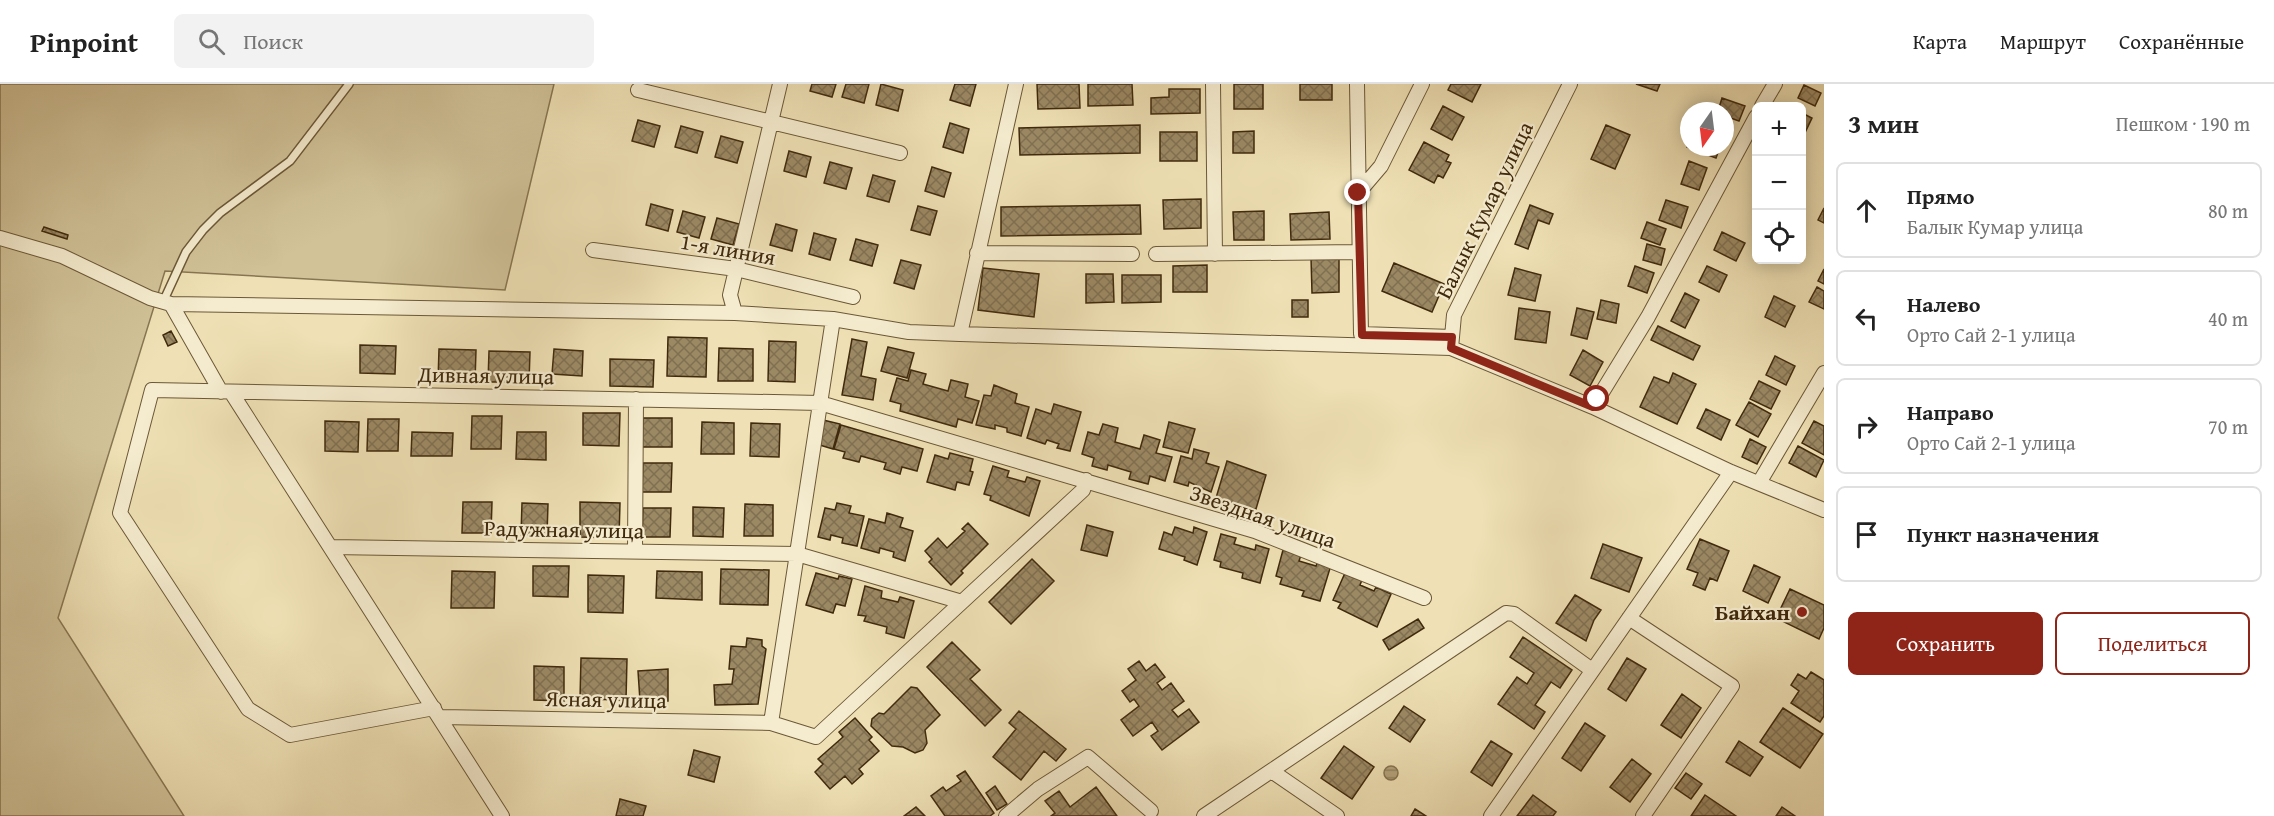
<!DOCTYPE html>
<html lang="ru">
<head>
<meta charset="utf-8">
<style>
  :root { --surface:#fff; --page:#f2f2f2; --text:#222; --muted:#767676; --line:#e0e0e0; --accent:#8f2418 }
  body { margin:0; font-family:"Gentium Book Plus",serif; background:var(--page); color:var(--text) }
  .controls { position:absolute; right:18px; top:18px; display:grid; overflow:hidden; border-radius:9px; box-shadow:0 3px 15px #0003 }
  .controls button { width:54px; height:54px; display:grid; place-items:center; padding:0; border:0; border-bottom:2px solid var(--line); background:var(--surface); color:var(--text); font:30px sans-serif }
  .compass { position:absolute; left:1680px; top:18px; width:54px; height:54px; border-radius:50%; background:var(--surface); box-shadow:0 3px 15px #0003; rotate:194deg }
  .stop { position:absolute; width:18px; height:18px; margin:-14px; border:4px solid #8f2418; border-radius:50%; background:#fff }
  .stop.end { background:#8f2418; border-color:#fff; box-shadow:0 2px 6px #0008 }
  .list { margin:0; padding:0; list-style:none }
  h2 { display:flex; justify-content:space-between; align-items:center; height:78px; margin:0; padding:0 24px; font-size:26px }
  h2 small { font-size:20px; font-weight:400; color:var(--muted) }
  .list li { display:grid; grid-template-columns:39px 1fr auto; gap:18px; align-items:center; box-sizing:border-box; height:96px; margin:0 12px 12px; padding:0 12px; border:2px solid var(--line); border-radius:9px }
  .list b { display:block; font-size:22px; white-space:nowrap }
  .list p { margin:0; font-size:20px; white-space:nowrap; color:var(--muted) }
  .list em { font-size:20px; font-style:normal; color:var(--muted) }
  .actions { display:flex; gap:12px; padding:18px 24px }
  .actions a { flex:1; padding:14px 0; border:2px solid var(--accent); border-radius:9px; text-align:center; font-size:21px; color:var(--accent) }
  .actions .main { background:var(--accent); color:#fff }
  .icon { flex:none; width:33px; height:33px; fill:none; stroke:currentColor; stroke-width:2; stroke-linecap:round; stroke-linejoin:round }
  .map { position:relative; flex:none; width:1824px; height:732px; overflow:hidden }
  header { display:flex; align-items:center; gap:36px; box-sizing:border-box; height:84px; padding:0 30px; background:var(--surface); border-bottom:2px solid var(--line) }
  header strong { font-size:28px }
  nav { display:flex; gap:33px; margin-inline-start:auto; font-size:21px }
  .search { width:420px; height:54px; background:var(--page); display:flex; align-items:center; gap:15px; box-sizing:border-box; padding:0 21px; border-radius:9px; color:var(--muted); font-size:22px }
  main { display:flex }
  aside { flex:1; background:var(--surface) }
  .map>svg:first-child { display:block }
  .grass { fill:#d1c298; stroke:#887652; stroke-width:1.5 }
  .water { fill:url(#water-rules); stroke:#867350; stroke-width:1.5 }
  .building { fill:url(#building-cross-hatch); stroke:#402a0d; stroke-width:1.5 }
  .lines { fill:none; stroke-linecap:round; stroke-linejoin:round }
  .lane-casing { stroke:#6c5837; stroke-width:10 }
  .street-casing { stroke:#6c5837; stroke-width:16 }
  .lane { stroke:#f5eccf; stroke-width:7 }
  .street { stroke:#f5eccf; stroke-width:14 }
  .route { stroke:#8f2418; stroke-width:8 }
  .poi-dot { fill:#8f2418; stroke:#f5eccf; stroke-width:2 }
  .labels { text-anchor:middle; stroke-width:4.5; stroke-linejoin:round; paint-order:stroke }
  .street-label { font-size:22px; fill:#402a0d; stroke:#f5eccf }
  .poi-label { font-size:22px; font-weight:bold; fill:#402a0d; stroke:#f5eccf; text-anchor:end }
</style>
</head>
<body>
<header>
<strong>Pinpoint</strong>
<div class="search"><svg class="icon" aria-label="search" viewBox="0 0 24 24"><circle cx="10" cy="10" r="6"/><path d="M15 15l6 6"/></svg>Поиск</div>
<nav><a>Карта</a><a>Маршрут</a><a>Сохранённые</a></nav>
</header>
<main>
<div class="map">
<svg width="1824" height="732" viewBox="0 0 1824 732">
  <defs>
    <pattern id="water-rules" width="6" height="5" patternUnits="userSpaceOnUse" patternTransform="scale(1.5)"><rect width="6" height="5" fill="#b4a37c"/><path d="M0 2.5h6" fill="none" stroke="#948564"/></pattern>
    <pattern id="building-cross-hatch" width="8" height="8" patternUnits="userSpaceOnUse" patternTransform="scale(1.5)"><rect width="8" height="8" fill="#9b8964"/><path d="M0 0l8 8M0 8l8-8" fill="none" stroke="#807051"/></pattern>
  </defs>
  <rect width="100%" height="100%" fill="#efe1b5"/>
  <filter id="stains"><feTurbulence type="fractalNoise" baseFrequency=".00333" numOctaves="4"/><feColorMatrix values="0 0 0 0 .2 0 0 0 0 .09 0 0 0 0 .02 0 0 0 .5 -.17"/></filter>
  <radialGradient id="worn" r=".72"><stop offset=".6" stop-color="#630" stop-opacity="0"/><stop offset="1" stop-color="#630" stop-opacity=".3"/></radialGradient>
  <path class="grass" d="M0,0H554L505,206L165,187L58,534L184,732H0Z"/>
  <path class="water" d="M1384 689a7 7 0 1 1 14 0a7 7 0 1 1-14 0Z"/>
  <path class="building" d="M812,0H836L832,13L810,7Z
    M846,0H869L864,19L842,13Z
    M881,0L903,6L898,27L876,21Z
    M955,0H976L970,22L950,16Z
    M1037,0H1079L1080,24L1038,25Z
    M1088,0H1132L1133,21L1088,22Z
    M1234,0H1263V25H1234Z
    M1300,0H1332V16H1300Z
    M1451,0H1481L1472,18L1448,6Z
    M1636,0H1660L1657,7Z
    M1804,1L1821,9L1815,22L1798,14Z
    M1169,5H1200V29L1151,30V14L1169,13Z
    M1722,14L1745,22L1739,37L1725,32V27H1718Z
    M1443,22L1464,33L1452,56L1431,45Z
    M1802,29L1812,34L1802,55Z
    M638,36L660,42L654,63L632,57Z
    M950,39L969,45L963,69L943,63Z
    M1140,41V69L1020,71L1019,44Z
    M1606,41L1630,51L1615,85L1591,75Z
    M681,42L703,48L697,69L675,63Z
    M1254,47V69H1233V48Z
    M1160,48H1197V77H1160Z
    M721,52L743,58L737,79L715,73Z
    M1424,58L1449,71L1446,77L1451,79L1443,94L1438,91L1434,99L1409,86Z
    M1689,58V63H1720L1716,74L1687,63Z
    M789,67L811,73L806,93L784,87Z
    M1689,77L1707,84L1699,106L1681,100Z
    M830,78L852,84L846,105L824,99Z
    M932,83L951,89L944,113L925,107Z
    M873,91L895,97L889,118L867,112Z
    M1201,115V144L1164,145L1163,116Z
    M1666,116L1688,123L1681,144L1659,136Z
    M651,120L673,126L668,147L646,141Z
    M1140,121L1141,150L1001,152V123Z
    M1530,121L1553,130L1549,140L1538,136L1528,165L1515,160Z
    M918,122L937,127L930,151L911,146Z
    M1824,124V139L1818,136Z
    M683,127L705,133L699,154L677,148Z
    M1264,127V156H1234L1233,128Z
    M1329,128L1330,155L1291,156L1290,130Z
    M717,134L739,140L733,161L711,155Z
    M1647,138L1666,145L1660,161L1641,154Z
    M776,140L797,146L792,167L770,161Z
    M44,143L68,151L67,155L42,147Z
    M1722,148L1745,159L1736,177L1714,166Z
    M814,149L836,155L830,176L809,170Z
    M856,155L878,161L872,182L850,176Z
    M1647,160L1665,165L1661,181L1643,176Z
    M1311,174H1339V208L1312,209Z
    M901,176L921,181L914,205L894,199Z
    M1394,179L1444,200L1432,228L1382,207Z
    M1207,181V208H1173V182Z
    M1635,182L1654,189L1647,209L1628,202Z
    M1707,182L1727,191L1719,208L1699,198Z
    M983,184L1039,190L1034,233L978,226Z
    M1515,184L1541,191L1535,217L1508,211Z
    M1824,185V200L1818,197Z
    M1086,190H1113L1114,218L1086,219Z
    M1122,191H1161V218L1122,219Z
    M1817,203L1824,207V225L1809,218Z
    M1685,209L1699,216L1685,244L1671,237Z
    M1774,212L1795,222L1785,243L1765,233Z
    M1292,216H1308V233H1292Z
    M1601,216L1619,220L1616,239L1597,235Z
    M1519,224L1550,228L1546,259L1515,255Z
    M1577,224L1594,228L1587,255L1571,251Z
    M1658,242L1700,262L1693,276L1651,256Z
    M171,247L177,258L168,262L163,251Z
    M668,253L707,254L706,293L667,292Z
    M852,255L867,258L861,292L876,295L873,316L842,311Z
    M769,257L796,258L795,298L768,297Z
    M360,261L396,262L395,290L360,289Z
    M888,263L914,269L907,294L881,287Z
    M719,264L753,265V297H718Z
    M439,265L476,266L475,298L438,297Z
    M554,265L583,267L582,292L552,290Z
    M1583,266L1603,278L1590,302L1570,291Z
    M489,267L530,268L529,298H488Z
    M1775,272L1795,282L1786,301L1766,291Z
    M610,275L654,276L653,303L610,302Z
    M911,286L926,290L923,300L948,307L951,296L968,300L965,313L979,317L972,339L958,335L956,343L900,327L901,320L890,317L897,294L908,297Z
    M1673,289L1696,300L1677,340L1640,323L1654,293L1669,299Z
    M1759,297L1780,307L1771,325L1750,315Z
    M994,301L1017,310L1015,319L1029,323L1021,352L1007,348V344L995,341V345L976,341L984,311L991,312Z
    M1749,318L1771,330L1758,353L1736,341Z
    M1054,320L1081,328L1070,367L1057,364L1059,360L1047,356L1045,360L1027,354L1036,325L1051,330Z
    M1706,325L1730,336L1721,356L1697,344Z
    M583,329H620L619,362L583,361Z
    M472,332H502L501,365H471Z
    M643,334H672V363H642Z
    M368,335H399L398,367H367Z
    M819,335L840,340L833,365L813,359Z
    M325,337L359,338L358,368L325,367Z
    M1814,337L1824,342V371L1802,359Z
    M702,338L734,339V370H701Z
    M1169,338L1195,345L1188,369L1163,363Z
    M751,339L780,340L779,373L750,372Z
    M1103,340L1118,344L1115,358L1140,365L1144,351L1160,356L1156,369L1172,373L1165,397L1150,392L1148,400L1129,395L1131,388L1108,381L1107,386L1092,382L1094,374L1082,370L1088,348L1099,351Z
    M841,341L923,365L917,387L902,383L900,390L884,385L886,379L861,372L859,378L843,374L845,368L834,365Z
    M412,348L453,349L452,372H411Z
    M517,348H546V376L516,375Z
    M1750,355L1766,363L1757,380L1742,373Z
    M1798,362L1824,376L1816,393L1789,379Z
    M1194,365L1209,369L1206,379L1219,383L1211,408L1189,398L1188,402L1174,398L1181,372L1192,375Z
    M950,369L973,375L970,387L973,388L969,401L957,398L955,406L927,398L935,371L948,375Z
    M1227,377L1266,391L1256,425L1236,423L1237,420L1216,414Z
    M643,379H672L671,408H642Z
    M993,382L1009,387L1007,393L1025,398L1027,393L1040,397L1029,432L990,416L991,412L984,410Z
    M463,418H492L491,449H462Z
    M580,418L620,419L619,454L580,453Z
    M522,419L548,420L547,451H521Z
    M837,419L851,422L849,429L864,432L857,462L842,459L843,454L831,451L830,456L818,453L825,424L835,426Z
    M745,420L773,421V452H744Z
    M693,423L724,424L723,453L693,452Z
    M643,424H671L670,453H642Z
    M887,429L903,434L900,443L913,447L905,477L893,473L894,468L880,464L879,469L861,464L869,435L885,439Z
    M968,439L988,460L961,487L963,489L951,501L929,478L932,475L925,467L938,454L947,464L965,447L962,445Z
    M1087,441L1113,448L1107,472L1081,466Z
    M1175,443L1193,449L1194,443L1207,448L1197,481L1184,476L1185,473L1159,465L1164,448L1172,451Z
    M1221,450L1236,454L1234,460L1255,466L1256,461L1269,465L1260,499L1242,494L1243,489L1220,483L1221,478L1214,476Z
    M1700,455L1729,467L1717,497L1710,494L1705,506L1693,501L1698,489L1687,485Z
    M1603,460L1642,474L1629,508L1591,494Z
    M1283,466L1301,471L1299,477L1316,482L1318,477L1331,481L1320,517L1302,512L1304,507L1280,500L1282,494L1276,492Z
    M1032,475L1054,497L1011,540L989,518Z
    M1754,481L1780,493L1768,519L1743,507Z
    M533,482H569L568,513L533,512Z
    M721,485L769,486L768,521L720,520Z
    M452,487L495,488L494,524H451Z
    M657,487L702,488V516L656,514Z
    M816,489L838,495L839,492L852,495L845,522L836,520L833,529L806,521Z
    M1345,489L1362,496L1360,501L1374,507L1376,503L1391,510L1377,543L1338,524L1341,519L1333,516Z
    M588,491L624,492L623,529L588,528Z
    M865,502L882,507L881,514L898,518L900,513L914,517L904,554L886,549L887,543L864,537L866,532L858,531Z
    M1790,505L1824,521V544L1819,555L1776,534Z
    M1575,511L1601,526L1594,536L1586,557L1556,539Z
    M1418,535L1424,544L1389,566L1383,556Z
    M1523,553L1572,586L1560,604L1551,598L1535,621L1545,628L1534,645L1498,620L1517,593L1527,600L1534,589L1510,573Z
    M747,554L762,556V562L766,565L758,620L715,621L714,601L732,600L734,585H729L731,562L746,563Z
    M952,558L980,586L970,595L1001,626L985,642L927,583Z
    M581,574L627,575L626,616L580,615Z
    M1627,574L1646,585L1626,617L1608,605Z
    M1139,577L1146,587L1155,580L1165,593L1157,599L1162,606L1171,599L1184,617L1172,626L1178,633L1189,625L1199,638L1162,666L1151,652L1158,647L1152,638L1133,652L1121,636L1139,622L1134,615L1130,618L1122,607L1136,596L1128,585Z
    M534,582L564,583V617L534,616Z
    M668,585V617H640L638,587Z
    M1811,588L1824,596V632L1820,638L1791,619L1799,607L1791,601L1798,590L1806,595Z
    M911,603L917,604L940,631L925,646L927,659L923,666L915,669L903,663L892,662L871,642L872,635L879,629L884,630Z
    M1682,610L1701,624L1681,654L1661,641Z
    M1404,622L1425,636L1410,658L1389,644Z
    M1783,624L1823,650L1800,684L1760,658Z
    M1019,627L1066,665L1056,677L1044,667L1021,696L993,673L1016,645L1009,639Z
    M855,634L872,653L869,656L879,667L859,685L863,690L852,700L845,692L830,705L815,688L823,680L818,675L843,653L839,648Z
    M1585,639L1605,652L1581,687L1562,674Z
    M1491,657L1512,670L1492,702L1471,688Z
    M1739,657L1763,673L1750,692L1726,678Z
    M1344,662L1374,683L1352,715L1321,694Z
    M694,666L720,673L714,698L688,691Z
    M1632,675L1651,690L1630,718L1610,703Z
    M965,687L994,729L990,732H945L931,712L943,703L946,707L961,697L957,692Z
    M1686,689L1702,700L1691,715L1675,704Z
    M995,702L1007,720L997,726L986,709Z
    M1096,703L1117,732H1051L1055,729L1045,717L1059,707L1070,723Z
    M1533,711L1556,728L1553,732H1517Z
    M1705,711L1736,732H1691Z
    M620,715L646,722L643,732H616Z
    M916,723L925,732H904Z
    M1782,723L1795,732H1776Z
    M1415,725L1426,732H1411Z"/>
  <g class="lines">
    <g class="lane-casing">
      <path id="lane" d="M163,218L186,168L203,146L220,129L290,77L349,0"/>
    </g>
    <g class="street-casing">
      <path id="street" d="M1213,0L1215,170
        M1357,0L1361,250L1452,253
        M1570,0L1454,231L1451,264L1593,323L1731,388L1824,426
        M638,6L900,69
        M1762,22L1775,0
        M1358,109L1381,82L1422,0
        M0,154L62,172L150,214L171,220L735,229L833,235L909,248L960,250L1451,264
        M593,166L736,185L853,213
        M977,169L1132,170
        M1156,170L1359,168
        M171,220L221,308
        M735,229L730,211L780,0
        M960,250L1016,0
        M231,308L502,732
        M1593,323L1648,233L1756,33
        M1759,399L1824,289
        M331,463L797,470L962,518
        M635,467L636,315
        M1629,534L1732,602L1643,732
        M434,624L290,651L248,625L120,429L152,306L820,319L1255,447L1424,514
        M441,633L771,639L816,653L1083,406L1086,396
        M771,639L833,235
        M1273,688L1337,732
        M1006,732L1038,705L1088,673L1151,727
        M1204,732L1506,529L1514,530L1592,586
        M1491,732L1731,388"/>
    </g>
    <use href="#lane" class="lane"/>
    <use href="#street" class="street"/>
  </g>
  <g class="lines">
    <path class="route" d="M1358,109L1362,251L1452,253L1451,264L1593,323L1597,315"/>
  </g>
  <circle class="poi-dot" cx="1802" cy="528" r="6"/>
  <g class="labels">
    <g class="street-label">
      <text transform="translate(1484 126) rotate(-64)" y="8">Балык Кумар улица</text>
      <text transform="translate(728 165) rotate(10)" y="8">1-я линия</text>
      <text transform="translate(486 291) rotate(1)" y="8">Дивная улица</text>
      <text transform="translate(1263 432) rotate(19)" y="8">Звездная улица</text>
      <text transform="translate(564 445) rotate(1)" y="8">Радужная улица</text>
      <text transform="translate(606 615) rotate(1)" y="8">Ясная улица</text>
    </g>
    <g class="poi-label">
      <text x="1790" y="536">Байхан</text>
    </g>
  </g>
  <rect width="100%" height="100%" filter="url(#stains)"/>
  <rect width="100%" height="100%" fill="url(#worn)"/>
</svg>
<div class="controls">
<button>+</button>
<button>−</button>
<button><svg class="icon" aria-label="locate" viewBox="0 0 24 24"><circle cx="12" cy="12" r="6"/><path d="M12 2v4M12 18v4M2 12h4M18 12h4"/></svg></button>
</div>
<svg class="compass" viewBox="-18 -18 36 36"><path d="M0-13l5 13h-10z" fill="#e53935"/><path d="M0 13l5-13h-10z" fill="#767676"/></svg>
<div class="stop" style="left:1597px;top:315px"></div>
<div class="stop end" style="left:1358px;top:109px"></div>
</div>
<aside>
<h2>3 мин<small>Пешком · 190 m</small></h2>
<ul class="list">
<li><svg class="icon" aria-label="ahead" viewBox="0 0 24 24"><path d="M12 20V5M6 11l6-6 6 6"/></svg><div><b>Прямо</b><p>Балык Кумар улица</p></div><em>80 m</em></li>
<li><svg class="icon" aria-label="left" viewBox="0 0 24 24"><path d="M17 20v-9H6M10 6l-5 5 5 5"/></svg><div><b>Налево</b><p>Орто Сай 2-1 улица</p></div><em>40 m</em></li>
<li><svg class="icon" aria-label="right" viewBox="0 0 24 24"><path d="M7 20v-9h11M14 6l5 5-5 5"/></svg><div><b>Направо</b><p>Орто Сай 2-1 улица</p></div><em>70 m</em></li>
<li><svg class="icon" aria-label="arrive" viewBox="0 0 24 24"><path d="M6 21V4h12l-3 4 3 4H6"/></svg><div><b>Пункт назначения</b></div></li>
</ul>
<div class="actions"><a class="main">Сохранить</a><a>Поделиться</a></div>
</aside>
</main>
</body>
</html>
